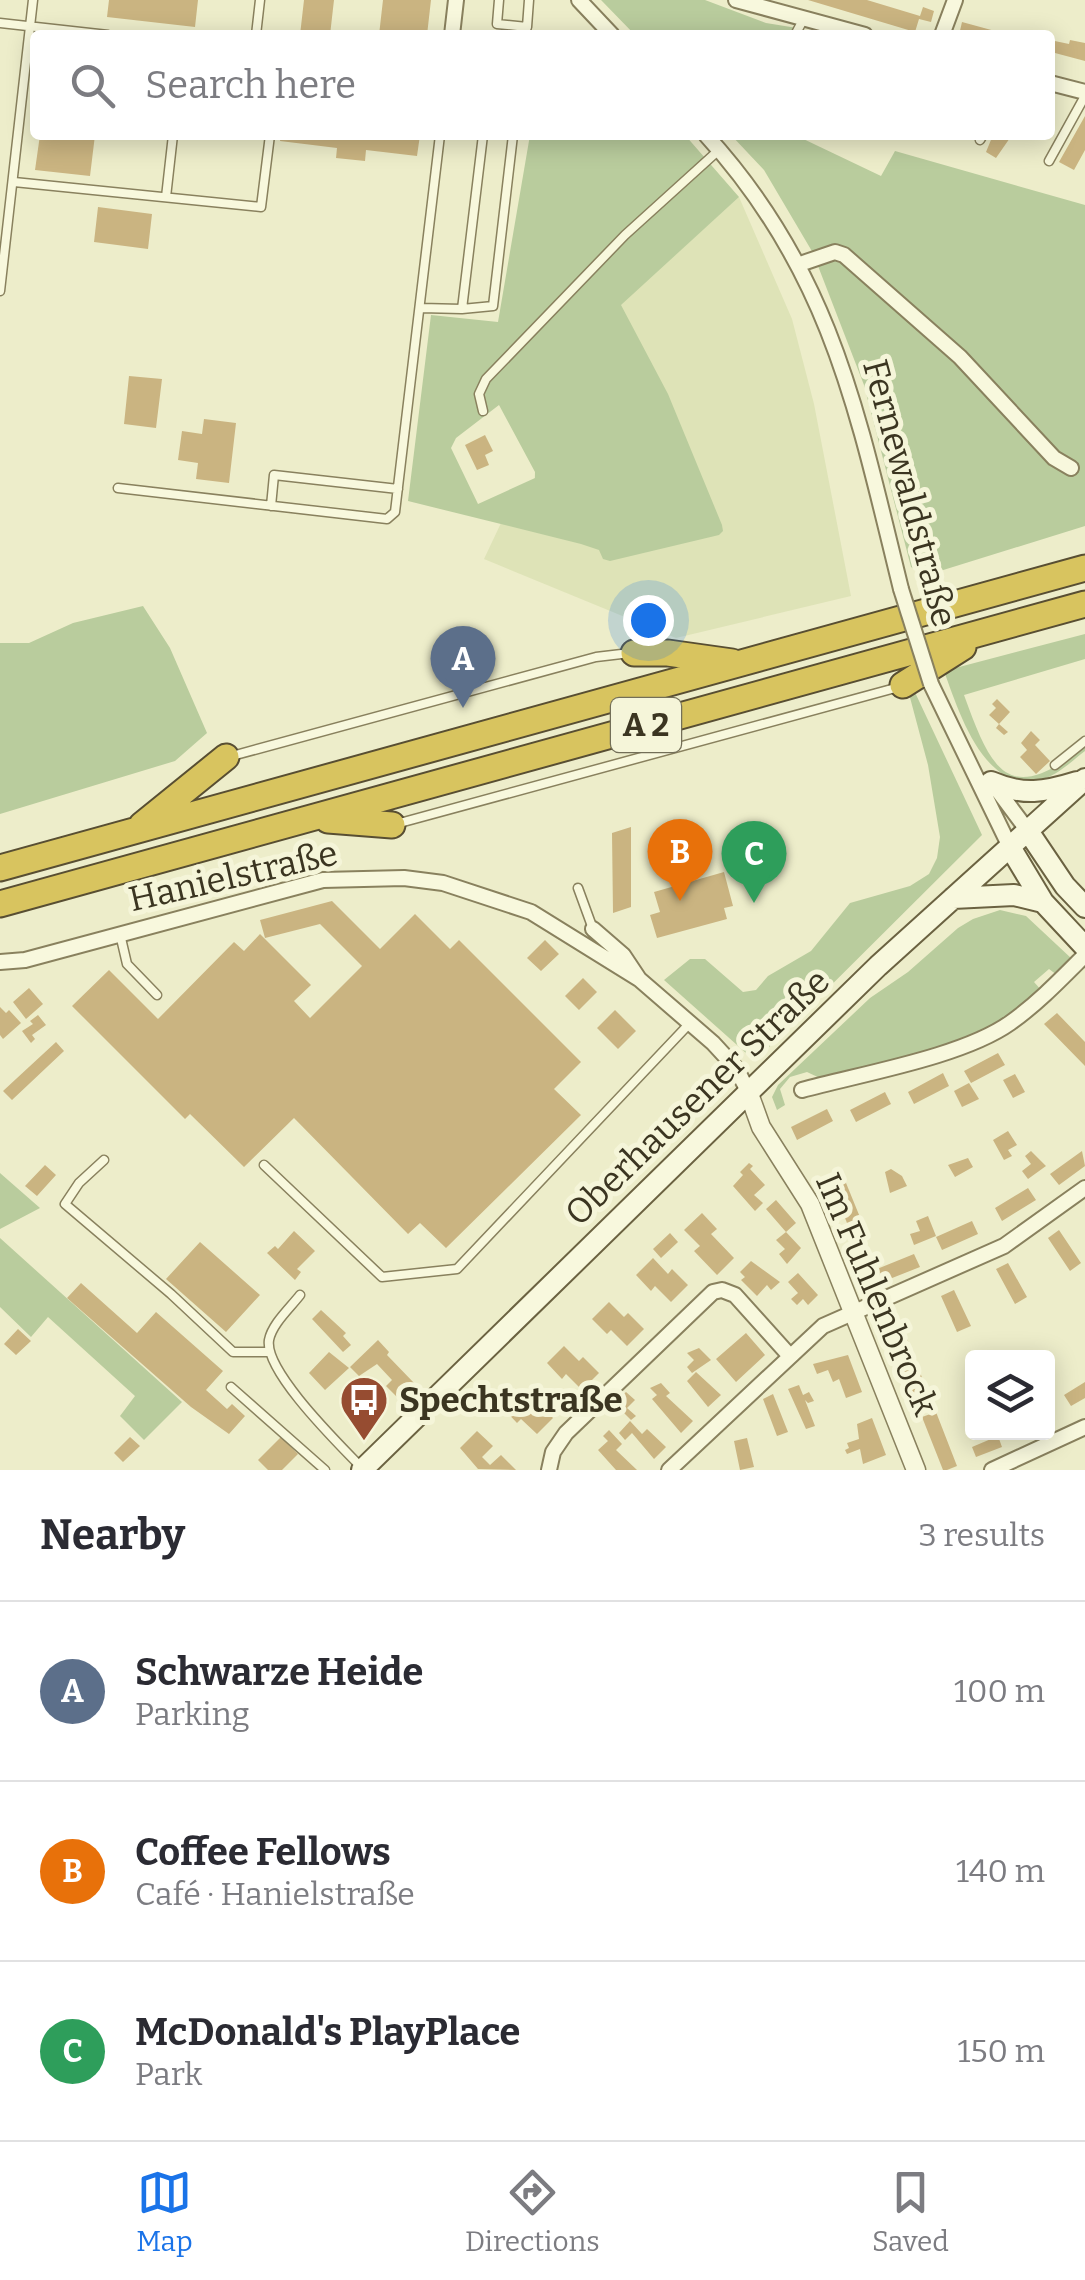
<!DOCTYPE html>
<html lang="en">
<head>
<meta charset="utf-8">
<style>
  :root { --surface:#fff; --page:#f2f2f3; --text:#2b2b33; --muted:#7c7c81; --line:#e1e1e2; --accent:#1a73e8 }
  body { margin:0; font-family:Bitter,serif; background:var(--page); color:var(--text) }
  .controls { position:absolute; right:30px; bottom:30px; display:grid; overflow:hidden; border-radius:10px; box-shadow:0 5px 25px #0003 }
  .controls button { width:90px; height:90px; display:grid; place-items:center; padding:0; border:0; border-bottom:2px solid var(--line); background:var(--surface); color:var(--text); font:50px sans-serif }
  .you { position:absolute; left:648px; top:620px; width:35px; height:35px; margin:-25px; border:8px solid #fff; border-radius:50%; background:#1a73e8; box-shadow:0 0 0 15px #1a73e833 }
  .badge { display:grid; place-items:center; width:65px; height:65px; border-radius:50%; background:var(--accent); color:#fff; font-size:32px; font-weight:700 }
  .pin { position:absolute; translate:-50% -82px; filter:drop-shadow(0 2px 5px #0008) }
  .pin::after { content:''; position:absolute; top:52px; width:35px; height:30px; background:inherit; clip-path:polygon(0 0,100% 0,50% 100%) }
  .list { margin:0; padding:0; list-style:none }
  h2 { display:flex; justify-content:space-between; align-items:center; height:130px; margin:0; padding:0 40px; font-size:42px }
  h2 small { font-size:32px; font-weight:400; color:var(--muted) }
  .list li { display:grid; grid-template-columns:65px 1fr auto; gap:30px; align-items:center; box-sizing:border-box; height:180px; padding:0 40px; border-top:2px solid var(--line) }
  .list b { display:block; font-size:38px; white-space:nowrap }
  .list p { margin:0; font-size:32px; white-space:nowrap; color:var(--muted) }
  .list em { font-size:32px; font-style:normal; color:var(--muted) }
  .icon { flex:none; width:55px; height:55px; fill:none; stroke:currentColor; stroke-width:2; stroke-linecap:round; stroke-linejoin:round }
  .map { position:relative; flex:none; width:1085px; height:1470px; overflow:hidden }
  .search { position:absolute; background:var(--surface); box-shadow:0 5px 25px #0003; left:30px; right:30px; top:30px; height:110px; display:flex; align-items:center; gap:25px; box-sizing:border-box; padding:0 35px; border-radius:10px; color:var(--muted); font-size:38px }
  .sheet { height:670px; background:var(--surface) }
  nav { display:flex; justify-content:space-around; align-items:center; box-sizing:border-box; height:140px; border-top:2px solid var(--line); background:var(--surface); font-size:28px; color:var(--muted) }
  nav a { display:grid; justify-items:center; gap:5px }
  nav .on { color:var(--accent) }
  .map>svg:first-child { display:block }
  .farmland { fill:#dee3b7 }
  .green { fill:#b9cc9d; fill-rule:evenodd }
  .building { fill:#cab481 }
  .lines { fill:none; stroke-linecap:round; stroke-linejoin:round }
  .service-casing { stroke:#89815e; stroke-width:11 }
  .minor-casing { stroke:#89815e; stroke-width:18 }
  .tertiary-casing { stroke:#89815e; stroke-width:21 }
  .secondary-casing { stroke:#6b6241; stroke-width:24 }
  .motorway-casing { stroke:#584e32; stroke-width:29 }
  .service { stroke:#f8f8dd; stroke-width:8 }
  .minor { stroke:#f8f8dd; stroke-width:14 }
  .tertiary { stroke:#f8f8dd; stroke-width:18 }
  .secondary { stroke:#f8f8dd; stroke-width:20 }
  .motorway { stroke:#d8c45f; stroke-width:25 }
  .minor-bridge-casing { stroke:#89815e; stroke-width:18; stroke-linecap:butt }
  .minor-bridge { stroke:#f8f8dd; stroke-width:14 }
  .labels { text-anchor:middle; stroke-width:10; stroke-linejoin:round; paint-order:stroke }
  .shield { fill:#f5f5d9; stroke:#736f58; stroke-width:2.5 }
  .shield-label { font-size:32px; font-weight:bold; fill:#3b3521 }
  .street-label { font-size:35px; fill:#3b3521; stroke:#f5f5d9 }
  .poi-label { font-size:35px; font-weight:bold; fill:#3b3521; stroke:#f5f5d9; text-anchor:start }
</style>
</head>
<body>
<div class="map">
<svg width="1085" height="1470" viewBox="0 0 1085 1470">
  <rect width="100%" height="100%" fill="#ededca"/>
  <path class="farmland" d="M739,197L792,319L814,404L851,596L676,638L484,559L501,523L531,530L535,472L553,381L626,299Z"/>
  <path class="green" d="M601,0H705L766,23L797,28L793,35H635Z
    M530,135H685L739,197L621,305L668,394L722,525L723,531L719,535L610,561L603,559L599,550L581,544L408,501L431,315L498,322ZM499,405L535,472V478L478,504L451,448L456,438Z
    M731,135H795L881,176L895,151L1085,205V526L924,576L911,567L864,385L813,253L764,170Z
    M143,606L170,648L207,733L175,761L0,814V643H29L73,623Z
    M1085,634V659L964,695C992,772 1008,807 1085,746V751C1073,760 1060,773 1046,778C986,799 960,715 944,671Z
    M912,686L982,835L755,1061L664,980L690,959H705L743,992L756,990L768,976L811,951L850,903L910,886L929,874L937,858L940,837L928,765L908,690Z
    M1000,910L1026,916L1072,959L1057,975L1049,969L1034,982L1042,991C1024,1006 1006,1022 984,1032C936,1055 875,1065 824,1080L807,1072L790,1077L780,1089L785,1105L777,1110L772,1097L778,1085L870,998L908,972L958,928L973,919Z
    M0,1173L40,1208L0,1229Z
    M0,1238L182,1402L144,1440L120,1416L135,1396L48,1317L31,1337L0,1307Z"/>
  <path class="building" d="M109,0H198L195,27L107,17Z
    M304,0H334L330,35H300Z
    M383,0H431L427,35H379Z
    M808,0H867L920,16L923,7L934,11L931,22L919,19L915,32Z
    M962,22L1006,34V35H959Z
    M1050,40L1069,44L1070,40L1085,43V61L1055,53L1053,58L1050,57Z
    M1085,116V150L1074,170L1059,162Z
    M40,135H95L90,176L35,170Z
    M281,135H420L417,156L366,150L365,161L336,158L337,148L280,141Z
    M993,135H1012L996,158L986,152Z
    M98,207L152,214L148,249L94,242Z
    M129,376L162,379L156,428L124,424Z
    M204,419L236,423L229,483L196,479L198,463L178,460L182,431L202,434Z
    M485,435L493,451L485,455L489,465L477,470L465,445Z
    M997,699L1010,712L999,724L1008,732L1004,735L996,728L999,724L989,715L996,708L992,704Z
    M1031,731L1040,740L1035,745L1050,761L1036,774L1020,757L1027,750L1021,743Z
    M631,827V907L613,913L612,833Z
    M724,872L733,906L724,908L727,919L657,938L650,915L660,912L654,892Z
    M332,901L380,949L415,914L450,949L459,940L581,1062L554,1089L581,1115L446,1248L420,1223L408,1234L294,1118L244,1167L190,1114L185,1119L72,1006L109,970L158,1019L234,942L244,951L260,934L311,985L294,1001L310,1018L362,966L320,924L265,938L260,920Z
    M545,940L559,954L541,971L527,958Z
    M583,978L597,992L579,1010L565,996Z
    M29,988L43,1004L26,1019L13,1002Z
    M0,1007L6,1013L9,1010L21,1023L3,1039L0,1035Z
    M615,1010L636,1031L618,1049L597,1028Z
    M1057,1013L1085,1042V1066L1044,1024Z
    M38,1015L46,1025L32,1035L35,1039L31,1043L22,1031L33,1024L30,1021Z
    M56,1042L64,1051L12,1100L3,1091Z
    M998,1053L1005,1065L971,1083L964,1071Z
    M943,1073L949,1086L914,1104L908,1092Z
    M1015,1074L1025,1092L1013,1098L1003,1080Z
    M969,1083L979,1099L962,1107L954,1091Z
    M885,1092L891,1104L856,1122L850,1110Z
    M827,1109L833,1121L797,1140L791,1127Z
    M1008,1131L1017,1145L1008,1150L1012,1156L1004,1160L993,1140Z
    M1031,1151L1046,1166L1028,1179L1022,1171L1031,1164L1025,1156Z
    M1082,1151L1085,1166L1059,1185L1050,1174Z
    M968,1158L973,1167L955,1177L948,1165Z
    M749,1163L753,1166L750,1169L765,1185L754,1195L763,1203L755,1211L733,1186L743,1175L740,1172Z
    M45,1165L56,1175L37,1196L25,1186Z
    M891,1169L902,1176L907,1186L890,1193L885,1172Z
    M844,1178L866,1232L853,1238L831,1183Z
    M1028,1188L1036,1200L1002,1221L995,1208Z
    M776,1200L796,1223L786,1232L766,1209Z
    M702,1213L717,1229L711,1234L734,1258L717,1275L694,1251L700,1246L684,1230Z
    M928,1216L936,1236L914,1245L910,1234L920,1231L916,1221Z
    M972,1221L978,1234L942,1250L936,1237Z
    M1059,1230L1081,1263L1070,1271L1048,1238Z
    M294,1231L315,1251L297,1269L301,1272L295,1280L267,1253L275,1246L278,1249Z
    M786,1232L801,1248L787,1264L779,1254L785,1249L776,1240Z
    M670,1233L678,1242L661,1258L653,1249Z
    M200,1242L260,1295L226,1332L166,1279Z
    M914,1254L920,1267L882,1282L877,1269Z
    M653,1258L668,1274L672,1269L688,1285L671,1302L655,1286L651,1291L636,1275Z
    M751,1261L780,1282L771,1290L767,1285L757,1296L741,1280L745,1277L740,1272Z
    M1008,1263L1027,1297L1015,1304L996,1269Z
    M798,1273L818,1295L808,1305L803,1299L797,1305L791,1299L798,1293L788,1282Z
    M81,1283L137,1333L156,1312L223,1371L206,1390L227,1409L232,1404L245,1416L229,1434L191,1407L67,1298Z
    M954,1290L971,1326L957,1332L941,1296Z
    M609,1302L624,1317L628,1313L644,1329L627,1346L611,1330L607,1334L592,1319Z
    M321,1310L346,1333L343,1336L351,1345L343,1352L312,1319Z
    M18,1329L31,1341L16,1355L4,1344Z
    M746,1333L765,1355L736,1382L716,1359Z
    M905,1333L926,1388L913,1393L891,1338Z
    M378,1340L389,1352L387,1355L415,1384L399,1399L386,1386L392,1380L377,1364L359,1376L350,1367Z
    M564,1346L579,1361L583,1357L599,1373L582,1390L566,1374L562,1379L547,1363Z
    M699,1348L711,1360L692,1373L687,1367L694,1360L687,1353Z
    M329,1352L349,1368L325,1390L309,1373Z
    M848,1355L862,1392L846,1398L839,1379L833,1382L828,1370L817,1374L813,1364Z
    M696,1372L721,1395L708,1407L687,1381Z
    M1085,1382V1398L1071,1406L1064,1395Z
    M661,1383L670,1393L666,1396L693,1421L681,1433L652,1399L657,1395L650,1388Z
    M799,1385L803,1395L809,1392L814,1401L808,1403L805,1400L815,1426L806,1429L788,1389Z
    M519,1390L534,1406L538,1402L553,1418L537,1434L521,1419L517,1423L502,1407Z
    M626,1392L635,1400L627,1408L636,1416L631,1420L614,1403Z
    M773,1394L788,1432L777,1436L763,1399Z
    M936,1412L957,1466L947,1470H943L922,1417Z
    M872,1418L886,1455L863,1464L860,1449L847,1454L845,1450L849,1448L847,1443L859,1439L857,1424Z
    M630,1421L642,1434L647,1429L666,1447L654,1459L632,1433L625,1440L619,1433Z
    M609,1430L622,1444L616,1450L637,1470H616L598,1450L608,1441L603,1436Z
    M477,1431L493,1446L482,1457L490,1465L501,1455L516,1470L478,1469L460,1448Z
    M998,1436L1002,1447L976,1457L972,1447Z
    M130,1437L140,1446L123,1462L114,1453Z
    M281,1437L298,1454L282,1470H268L258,1460Z
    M747,1438L754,1467L740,1470L734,1441Z"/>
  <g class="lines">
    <g class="service-casing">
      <path id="service" d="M499,0L497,24L527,27L529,0
        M0,23L108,35
        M256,35L260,0
        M795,35L803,20
        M980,140L983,135
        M1049,161L1085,96
        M14,182L261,207L270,135
        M166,197L173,135
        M0,291L33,0
        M421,308L462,309L483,135
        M462,309L493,306L513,135
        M483,411L479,394L486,379L625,235L720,149
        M118,488L387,519L395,512L440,135
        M271,506L274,475L398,489
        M232,756L596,657L630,653
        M1055,765L1085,741
        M396,824L899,687
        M578,888L593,929
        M120,934L127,964L157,995
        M104,1160L79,1183L65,1204L171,1294L233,1352H270
        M264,1165L382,1277L457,1269L690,1023
        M300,1295C290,1308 272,1324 269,1340C264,1371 339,1444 360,1466
        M231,1387L325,1470"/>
    </g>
    <g class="minor-casing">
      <path id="minor" d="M579,0L612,35
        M736,0L865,35
        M452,35L456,0
        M942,35L955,0
        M1050,83L1085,92
        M706,135C832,273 858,415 901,589
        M800,264L835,252L844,255L960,357L1054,458L1071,468
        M931,684L1010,847
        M993,784L1028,831
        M593,929L623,955L639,979L713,1043L736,1068L748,1091
        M0,962L25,960L323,880L404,878L443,883L531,912L639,979
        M802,1090C860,1074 962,1057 1010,1023C1037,1004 1061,979 1085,955
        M549,1470L553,1452L566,1433L713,1292L722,1290L735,1295L789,1355
        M669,1470L823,1326L1004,1246L1085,1188
        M992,1470L1085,1427"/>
    </g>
    <g class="tertiary-casing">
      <path id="tertiary" d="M748,1091L761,1127L810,1204L916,1470"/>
    </g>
    <g class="secondary-casing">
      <path id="secondary" d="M991,782C1023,796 1045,792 1077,782
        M1028,831L1065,886L1085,907
        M1010,847L1043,902L1085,947
        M953,898L1014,895L1043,902
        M362,1470L878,966L1085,779"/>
    </g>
    <g class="motorway-casing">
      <path id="motorway" d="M634,653H668L732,662
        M903,685L963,647
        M328,820L392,825
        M142,825L226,757
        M0,868L1085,568
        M0,904L1085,604"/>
    </g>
    <use href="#service" class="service"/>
    <use href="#minor" class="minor"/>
    <use href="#tertiary" class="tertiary"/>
    <use href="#secondary" class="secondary"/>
    <use href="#motorway" class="motorway"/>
    <g class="minor-bridge-casing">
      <path id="minor-bridge" d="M901,589L931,684"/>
    </g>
    <use href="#minor-bridge" class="minor-bridge"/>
  </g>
  <defs>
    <g id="bus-pin" transform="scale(2.5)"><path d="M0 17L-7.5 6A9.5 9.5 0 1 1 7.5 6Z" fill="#964c31" stroke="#f5f5d9"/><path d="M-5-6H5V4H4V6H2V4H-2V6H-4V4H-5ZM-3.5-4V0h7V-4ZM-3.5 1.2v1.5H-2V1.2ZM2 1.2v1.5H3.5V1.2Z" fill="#fff"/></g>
  </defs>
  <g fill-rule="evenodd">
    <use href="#bus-pin" x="364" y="1400"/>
  </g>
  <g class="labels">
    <rect class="shield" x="611" y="698" width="70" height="54" rx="8"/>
    <g class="shield-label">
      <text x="646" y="736">A 2</text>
    </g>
    <g class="street-label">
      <text transform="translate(910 493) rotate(75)" y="12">Fernewaldstraße</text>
      <text transform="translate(233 876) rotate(-13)" y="12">Hanielstraße</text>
      <text transform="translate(697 1097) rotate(-44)" y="12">Oberhausener Straße</text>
      <text transform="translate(877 1294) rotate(67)" y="12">Im Fuhlenbrock</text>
    </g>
    <g class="poi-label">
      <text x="399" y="1412">Spechtstraße</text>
    </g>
  </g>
</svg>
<div class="controls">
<button><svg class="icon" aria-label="layers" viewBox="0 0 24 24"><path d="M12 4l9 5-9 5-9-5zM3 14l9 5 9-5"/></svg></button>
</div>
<div class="you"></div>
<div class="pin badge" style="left:463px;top:708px;background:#5c6f8a">A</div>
<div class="pin badge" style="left:680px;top:901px;background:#e8710a">B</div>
<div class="pin badge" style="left:754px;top:903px;background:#2e9e5b">C</div>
<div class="search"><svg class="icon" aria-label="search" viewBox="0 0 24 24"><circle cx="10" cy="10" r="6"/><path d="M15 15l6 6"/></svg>Search here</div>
</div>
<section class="sheet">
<h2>Nearby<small>3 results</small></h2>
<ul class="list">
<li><span class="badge" style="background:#5c6f8a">A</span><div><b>Schwarze Heide</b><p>Parking</p></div><em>100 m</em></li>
<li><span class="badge" style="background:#e8710a">B</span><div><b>Coffee Fellows</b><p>Café · Hanielstraße</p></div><em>140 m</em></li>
<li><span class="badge" style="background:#2e9e5b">C</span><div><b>McDonald's PlayPlace</b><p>Park</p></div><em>150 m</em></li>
</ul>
</section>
<nav>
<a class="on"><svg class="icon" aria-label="map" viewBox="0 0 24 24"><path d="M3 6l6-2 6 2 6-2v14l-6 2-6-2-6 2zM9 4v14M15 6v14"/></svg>Map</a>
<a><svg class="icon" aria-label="directions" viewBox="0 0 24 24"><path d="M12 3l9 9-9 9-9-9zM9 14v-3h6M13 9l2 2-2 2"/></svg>Directions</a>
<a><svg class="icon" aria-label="saved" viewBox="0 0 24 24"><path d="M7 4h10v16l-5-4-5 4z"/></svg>Saved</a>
</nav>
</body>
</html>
